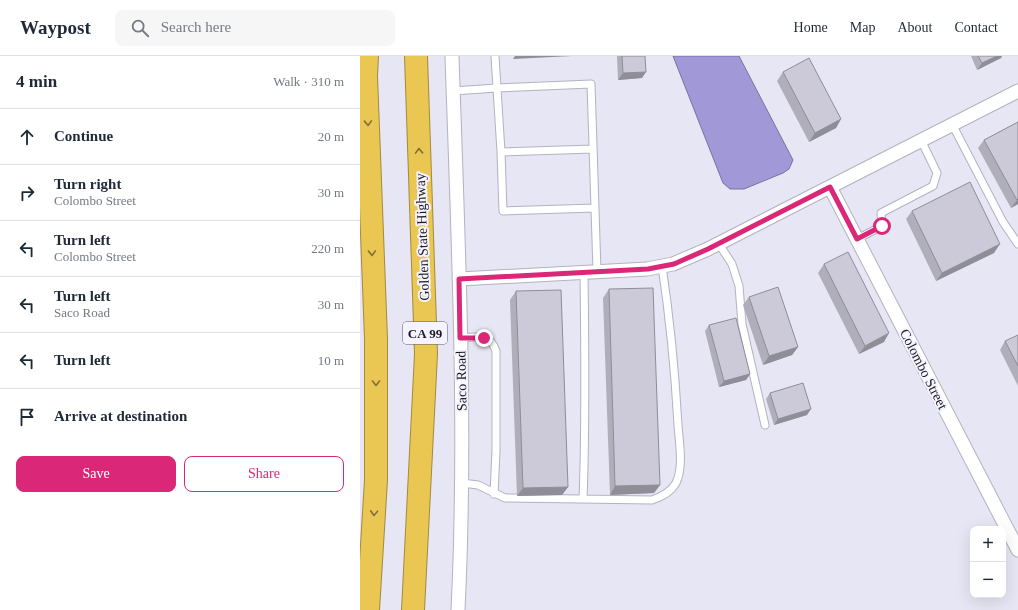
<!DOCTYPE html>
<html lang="en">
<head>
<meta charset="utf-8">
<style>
  :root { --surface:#fff; --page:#f6f6f7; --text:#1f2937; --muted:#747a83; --line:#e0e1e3; --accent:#db2777 }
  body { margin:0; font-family:"Times New Roman",serif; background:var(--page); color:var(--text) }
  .controls { position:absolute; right:12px; bottom:12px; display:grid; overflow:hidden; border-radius:8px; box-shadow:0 4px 16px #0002 }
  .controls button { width:36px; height:36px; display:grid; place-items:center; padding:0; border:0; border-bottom:1px solid var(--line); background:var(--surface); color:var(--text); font:20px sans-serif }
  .stop { position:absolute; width:12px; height:12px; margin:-9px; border:3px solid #db2777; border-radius:50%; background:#fff }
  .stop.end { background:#db2777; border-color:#fff; box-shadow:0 1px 4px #0008 }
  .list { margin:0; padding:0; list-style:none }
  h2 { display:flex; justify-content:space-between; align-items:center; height:52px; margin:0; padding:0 16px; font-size:17px }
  h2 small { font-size:13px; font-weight:400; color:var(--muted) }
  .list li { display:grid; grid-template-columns:26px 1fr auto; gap:12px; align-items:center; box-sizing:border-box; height:56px; padding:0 16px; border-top:1px solid var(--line) }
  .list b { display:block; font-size:15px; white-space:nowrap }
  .list p { margin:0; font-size:13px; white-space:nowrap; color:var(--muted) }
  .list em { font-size:13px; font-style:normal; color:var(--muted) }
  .actions { display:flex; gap:8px; padding:12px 16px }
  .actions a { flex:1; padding:9px 0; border:1px solid var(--accent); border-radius:8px; text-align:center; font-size:14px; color:var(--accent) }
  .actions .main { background:var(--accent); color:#fff }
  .icon { flex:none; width:22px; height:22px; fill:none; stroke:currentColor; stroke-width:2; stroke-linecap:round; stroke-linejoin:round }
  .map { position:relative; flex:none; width:658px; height:554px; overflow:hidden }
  header { display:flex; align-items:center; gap:24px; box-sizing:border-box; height:56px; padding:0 20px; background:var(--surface); border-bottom:1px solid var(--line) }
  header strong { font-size:19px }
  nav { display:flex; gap:22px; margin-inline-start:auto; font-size:14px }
  .search { width:280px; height:36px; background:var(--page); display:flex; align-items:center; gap:10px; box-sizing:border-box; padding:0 14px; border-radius:8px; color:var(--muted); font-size:15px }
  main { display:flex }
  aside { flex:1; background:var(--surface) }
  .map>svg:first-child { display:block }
  .water { fill:#a098d7; stroke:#7872a0 }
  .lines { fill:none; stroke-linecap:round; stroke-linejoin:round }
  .lane-casing { stroke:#b3b2c0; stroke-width:9 }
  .street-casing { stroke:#b3b2c0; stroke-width:15 }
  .highway-casing { stroke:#a28a40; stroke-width:24 }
  .lane { stroke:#fff; stroke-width:7 }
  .street { stroke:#fff; stroke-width:13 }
  .highway { stroke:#eac652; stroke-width:22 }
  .wall { fill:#afaeba }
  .shaded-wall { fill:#8f8d97 }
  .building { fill:#cccad8; stroke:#8f8d97 }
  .oneway { stroke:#837039 }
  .route { stroke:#db2777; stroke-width:5 }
  .labels { text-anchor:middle; stroke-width:4; stroke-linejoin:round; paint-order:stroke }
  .shield { fill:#f4f3ff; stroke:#5d5c63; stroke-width:1 }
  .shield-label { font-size:13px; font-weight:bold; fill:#1c1b20 }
  .street-label { font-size:14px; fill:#1c1b20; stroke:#f4f3ff }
</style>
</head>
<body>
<header>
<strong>Waypost</strong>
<div class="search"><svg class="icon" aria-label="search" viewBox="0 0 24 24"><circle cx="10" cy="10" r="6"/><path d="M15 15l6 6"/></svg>Search here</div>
<nav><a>Home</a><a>Map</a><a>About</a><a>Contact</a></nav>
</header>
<main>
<aside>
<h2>4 min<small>Walk · 310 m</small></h2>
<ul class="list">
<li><svg class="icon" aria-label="ahead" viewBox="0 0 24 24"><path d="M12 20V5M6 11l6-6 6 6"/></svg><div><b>Continue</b></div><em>20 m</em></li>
<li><svg class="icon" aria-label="right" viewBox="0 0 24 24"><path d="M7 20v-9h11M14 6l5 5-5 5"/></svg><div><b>Turn right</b><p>Colombo Street</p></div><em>30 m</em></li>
<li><svg class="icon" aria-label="left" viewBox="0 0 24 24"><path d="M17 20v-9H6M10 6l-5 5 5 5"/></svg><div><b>Turn left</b><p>Colombo Street</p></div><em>220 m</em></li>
<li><svg class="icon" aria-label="left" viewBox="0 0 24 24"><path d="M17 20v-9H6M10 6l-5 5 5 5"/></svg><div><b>Turn left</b><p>Saco Road</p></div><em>30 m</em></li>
<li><svg class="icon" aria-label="left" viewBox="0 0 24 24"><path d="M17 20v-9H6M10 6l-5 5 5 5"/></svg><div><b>Turn left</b></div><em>10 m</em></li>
<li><svg class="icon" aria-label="arrive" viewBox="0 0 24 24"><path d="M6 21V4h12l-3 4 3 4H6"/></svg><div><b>Arrive at destination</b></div></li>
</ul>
<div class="actions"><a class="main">Save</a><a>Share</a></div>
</aside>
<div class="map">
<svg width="658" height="554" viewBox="0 0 658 554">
  <rect width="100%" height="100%" fill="#e7e6f4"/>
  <path class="water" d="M313,0H379L433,104L429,113L423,117L384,133H370L363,127Z"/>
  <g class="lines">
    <g class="lane-casing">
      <path id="lane" d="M93,35L137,32L141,96L143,155L235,152L231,28L137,32L135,0
        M592,68L643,166L658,188
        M141,96L233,93
        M235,152L237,216
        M497,183L522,170L521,157L573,130L577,117L561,84
        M359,188L372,208L379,230L382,268L405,369
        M101,282C116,281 130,277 136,295V395L134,438
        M102,427L118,429L145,442L292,444C301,441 311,436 316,427C324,410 319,386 318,369C315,316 310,263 302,210
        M223,443C226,368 225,292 224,216"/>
    </g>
    <g class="street-casing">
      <path id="street" d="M92,0C98,184 107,369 98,554
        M470,131L658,494
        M99,223L287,213L313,208L348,193L658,35"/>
    </g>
    <g class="highway-casing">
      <path id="highway" d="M7,0L6,20L16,283V424L8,554
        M53,554L66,298L56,0"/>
    </g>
    <use href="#lane" class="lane"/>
    <use href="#street" class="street"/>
    <use href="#highway" class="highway"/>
  </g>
  <path class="wall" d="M257,0H285L282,22L258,24Z
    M611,0H642L641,2L617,14Z
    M423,16L481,63L476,72L449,86L417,25Z
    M658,66V148L651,152L618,92L624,84Z
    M552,155L634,197L576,225L546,163Z
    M464,208L524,286L499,298L458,217Z
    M249,233L300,429L294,437L250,439L243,242Z
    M156,235L208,431L202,439L157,440L150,244Z
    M389,241L438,291L432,299L403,309L383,249Z
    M349,269L390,318L386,324L359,331L345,275Z
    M658,279V330L640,294L645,285Z
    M410,337L447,359L414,369L406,343Z"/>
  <path class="shaded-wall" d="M155,0H212L153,3Z
    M637,0H642L641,2L617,14L622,7Z
    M286,16L282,22L258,24L263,17Z
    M481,63L476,72L449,86L455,77Z
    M658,143V148L651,152L657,144Z
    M640,188L634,197L576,225L582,217Z
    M529,277L524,286L499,298L505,290Z
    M438,291L432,299L403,309L409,300Z
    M390,318L386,324L359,331L364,325Z
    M451,353L447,359L414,369L418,363Z
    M300,429L294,437L250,439L255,430Z
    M208,431L202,439L157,440L163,432Z"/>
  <path class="building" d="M262,0H285L286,16L263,17Z
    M618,0H637L622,7Z
    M449,2L481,63L455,77L423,16Z
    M658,66V143L657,144L624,84Z
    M610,126L640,188L582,217L552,155Z
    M488,196L529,277L505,290L464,208Z
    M418,231L438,291L409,300L389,241Z
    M293,232L300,429L255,430L249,233Z
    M201,234L208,431L163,432L156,235Z
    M376,262L390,318L364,325L349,269Z
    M658,279V310L645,285Z
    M443,327L451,353L418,363L410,337Z"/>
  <defs><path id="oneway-chevron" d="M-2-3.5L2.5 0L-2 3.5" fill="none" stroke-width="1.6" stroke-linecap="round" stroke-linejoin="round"/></defs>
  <g class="oneway">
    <use href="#oneway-chevron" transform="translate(8 67) rotate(88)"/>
    <use href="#oneway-chevron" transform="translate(59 95) rotate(-92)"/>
    <use href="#oneway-chevron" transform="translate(12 197) rotate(88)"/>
    <use href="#oneway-chevron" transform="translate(16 327) rotate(90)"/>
    <use href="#oneway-chevron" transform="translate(14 457) rotate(93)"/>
  </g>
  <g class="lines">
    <path class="route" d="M124,282H100L99,223L288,213L314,208L348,193L470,131L497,183L522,170"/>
  </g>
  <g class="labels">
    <rect class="shield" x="43" y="266" width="44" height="22" rx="3"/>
    <g class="shield-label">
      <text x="65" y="282">CA 99</text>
    </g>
    <g class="street-label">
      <text transform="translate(62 181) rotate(-92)" y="5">Golden State Highway</text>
      <text transform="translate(564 313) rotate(63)" y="5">Colombo Street</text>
      <text transform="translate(101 325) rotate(-91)" y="5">Saco Road</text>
    </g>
  </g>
</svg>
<div class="controls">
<button>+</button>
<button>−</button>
</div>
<div class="stop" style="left:522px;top:170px"></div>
<div class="stop end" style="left:124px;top:282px"></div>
</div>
</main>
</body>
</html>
